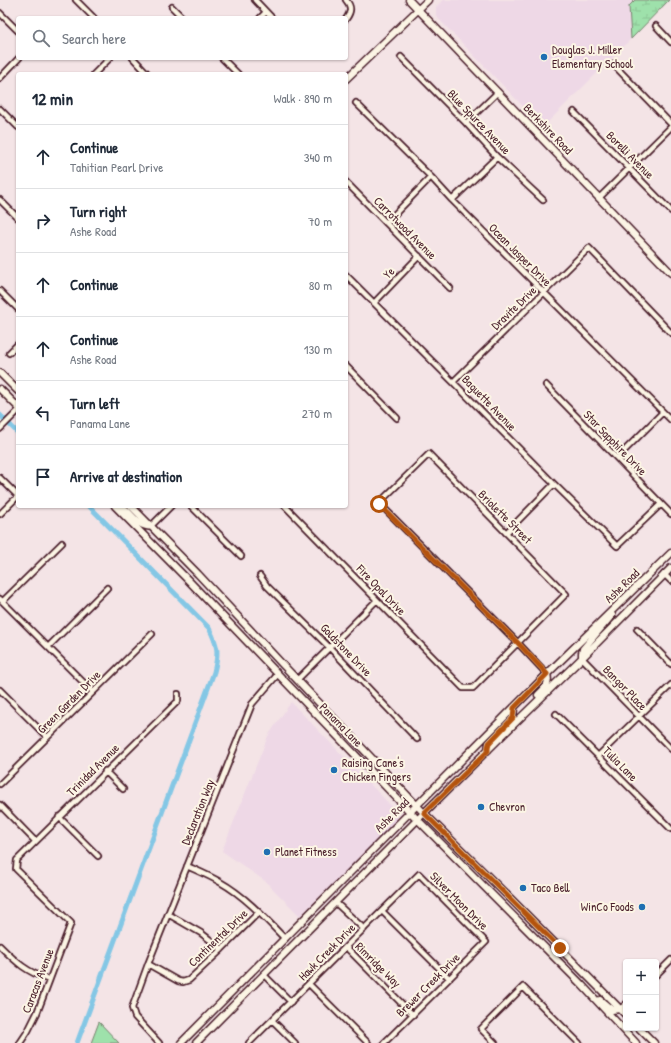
<!DOCTYPE html>
<html lang="en">
<head>
<meta charset="utf-8">
<style>
  :root { --surface:#fff; --page:#f6f6f7; --text:#1f2937; --muted:#747a83; --line:#e0e1e3 }
  body { margin:0; font-family:"Patrick Hand",sans-serif; background:var(--page); color:var(--text) }
  .controls { position:absolute; right:12px; bottom:12px; display:grid; overflow:hidden; border-radius:4px; box-shadow:0 1px 3px #0004 }
  .controls button { width:36px; height:36px; display:grid; place-items:center; padding:0; border:0; border-bottom:1px solid var(--line); background:var(--surface); color:var(--text); font:20px sans-serif }
  .stop { position:absolute; width:12px; height:12px; margin:-9px; border:3px solid #b45309; border-radius:50%; background:#fff }
  .stop.end { background:#b45309; border-color:#fff; box-shadow:0 1px 4px #0008 }
  .list { margin:0; padding:0; list-style:none }
  h2 { display:flex; justify-content:space-between; align-items:center; height:52px; margin:0; padding:0 16px; font-size:17px }
  h2 small { font-size:13px; font-weight:400; color:var(--muted) }
  .list li { display:grid; grid-template-columns:26px 1fr auto; gap:12px; align-items:center; box-sizing:border-box; height:64px; padding:0 16px; border-top:1px solid var(--line) }
  .list b { display:block; font-size:15px; white-space:nowrap }
  .list p { margin:0; font-size:13px; white-space:nowrap; color:var(--muted) }
  .list em { font-size:13px; font-style:normal; color:var(--muted) }
  .icon { flex:none; width:22px; height:22px; fill:none; stroke:currentColor; stroke-width:2; stroke-linecap:round; stroke-linejoin:round }
  .map { position:relative; flex:none; width:671px; height:1043px; overflow:hidden }
  .search { position:absolute; background:var(--surface); box-shadow:0 1px 3px #0004; left:16px; top:16px; width:332px; height:44px; display:flex; align-items:center; gap:10px; box-sizing:border-box; padding:0 14px; border-radius:4px; color:var(--muted); font-size:15px }
  .panel { position:absolute; background:var(--surface); box-shadow:0 1px 3px #0004; left:16px; top:72px; width:332px; height:436px; border-radius:4px }
  .map>svg:first-child { display:block }
  .built { fill:#eed8e6 }
  .grass { fill:#9ee1ab; stroke:#74806b }
  .wetland { fill:url(#wetland-marsh); stroke:#74806b }
  .lines { fill:none; stroke-linecap:round; stroke-linejoin:round }
  .canal { stroke:#84c7e5; stroke-width:5 }
  .street-casing { stroke:#4a1f2b; stroke-width:8 }
  .secondary-casing { stroke:#4a1f2b; stroke-width:9 }
  .street { stroke:#fcf5e5; stroke-width:4.5 }
  .secondary { stroke:#fcf5e5; stroke-width:6 }
  .route { stroke:#b45309; stroke-width:5 }
  .poi-dot { fill:#1f6fb2; stroke:#fcf5e5; stroke-width:1.5 }
  .labels { text-anchor:middle; stroke-width:4; stroke-linejoin:round; paint-order:stroke }
  .poi-label { font-size:12px; fill:#4a1f2b; stroke:#fcf5e5; text-anchor:start }
  .street-label { font-size:12px; fill:#4a1f2b; stroke:#fcf5e5 }
</style>
</head>
<body>
<div class="map">
<svg width="671" height="1043" viewBox="0 0 671 1043">
  <defs>
    <pattern id="wetland-marsh" width="20" height="14" patternUnits="userSpaceOnUse"><rect width="20" height="14" fill="#9ee1ab"/><path d="M1 5h8M5 5V1M11 12h8M15 12V8" fill="none" stroke="#8ac193"/></pattern>
  </defs>
  <rect width="100%" height="100%" fill="#f4e4e6"/>
  <filter id="ink" filterUnits="userSpaceOnUse"><feTurbulence type="fractalNoise" baseFrequency=".025" numOctaves="2"/><feDisplacementMap in="SourceGraphic" scale="8" xChannelSelector="R" yChannelSelector="G"/><feConvolveMatrix kernelMatrix="1 2 1 2 8 2 1 2 1" color-interpolation-filters="sRGB"/></filter>
  <g filter="url(#ink)">
    <path class="built" d="M443,0H635L629,6L631,39L543,127L436,16V7Z
      M291,702L397,812V822L300,916L265,881L222,851L268,736Z"/>
    <path class="grass" d="M99,1022L119,1043H91Z"/>
    <path class="wetland" d="M635,0H669L631,39L629,6Z"/>
    <g class="lines">
      <path class="canal" d="M0,415L18,433
        M77,1043L214,672C219,652 218,646 209,628L89,506"/>
      <g class="street-casing">
        <path id="street" d="M76,0L94,18
          M255,0L272,18
          M346,0C352,7 351,12 346,19
          M172,7L183,18
          M0,13L18,31
          M260,18L266,12
          M656,26L671,42
          M401,57L466,123L497,157L543,200
          M133,58L148,74
          M222,58L238,74
          M613,64L671,124
          M94,74L110,58
          M0,78L19,58
          M356,103L431,177L452,200L671,420
          M0,109L18,127
          M574,112L671,211
          M466,123L498,92
          M346,182L450,288
          M599,198L671,127
          M0,200L18,218
          M452,200L497,157
          M386,223L431,177
          M346,275L453,382L554,484L617,546L661,504
          M0,291L18,309
          M374,303L419,256
          M9,353L18,344
          M346,366L397,418
          M453,382L589,248L671,333
          M546,385L671,514
          M0,429L18,411
          M617,458L663,412
          M0,478L18,496L0,514
          M191,506L241,556
          M285,506L463,688H473L566,594L429,454L379,503L518,643L547,674
          M151,526L171,506
          M506,533L554,484
          M664,574L671,581
          M260,576L267,586L330,648L417,739
          M0,599L93,692
          M3,601L62,543
          M637,629L671,664
          M48,647L107,588
          M582,658L671,749
          M297,680L377,600
          M0,690L47,737
          M556,714L671,829
          M598,756L671,685
          M105,771L123,789
          M0,784L152,634
          M0,805L35,841
          M59,817L98,856
          M187,866C198,871 210,876 220,882C245,896 265,918 285,939
          M336,903L364,929
          M382,911L449,978
          M168,914L201,933L222,949
          M0,946C18,964 26,971 49,980
          M346,947L413,1015
          M148,964L178,981L183,982L189,980L222,949L259,912
          M264,975L291,1002
          M656,975L671,960
          M309,984L368,1043
          M620,1009L626,1004
          M272,1020L295,1043
          M20,1043L28,1031L37,1013L71,923L16,869L17,860L178,701V694
          M159,1043L135,1017L132,1008L148,964L252,704L278,674
          M249,1043L419,874L486,942L384,1043
          M495,1043L481,1029L523,987L579,1043"/>
      </g>
      <g class="secondary-casing">
        <path id="secondary" d="M409,0L671,273
          M346,79L428,0
          M0,373L18,391
          M0,389L18,407
          M115,506L189,581L410,812L582,985L636,1043
          M131,506L198,574L283,665L424,813L512,900L626,1015
          M118,508H124C131,514 141,529 151,526
          M582,658V653L583,649L612,615
          M538,695C545,688 550,684 547,674
          M488,750L489,743L513,718L514,708
          M600,1000L612,1010L620,1009
          M639,1028L654,1043
          M181,1043L547,674L671,553
          M196,1043L424,813L513,725L582,658L671,568"/>
      </g>
      <use href="#street" class="street"/>
      <use href="#secondary" class="secondary"/>
    </g>
  </g>
  <g class="lines" filter="url(#ink)">
    <path class="route" d="M379,504L518,643L547,674L514,708L513,718L489,743L488,747V751L424,813L560,948"/>
  </g>
  <g class="poi-dot">
    <circle cx="544" cy="57" r="4"/>
    <circle cx="334" cy="770" r="4"/>
    <circle cx="481" cy="807" r="4"/>
    <circle cx="267" cy="852" r="4"/>
    <circle cx="523" cy="888" r="4"/>
    <circle cx="642" cy="907" r="4"/>
  </g>
  <g class="labels">
    <g class="poi-label">
      <text x="552" y="54">Douglas J. Miller<tspan x="552" dy="14">Elementary School</tspan></text>
      <text x="342" y="767">Raising Cane's<tspan x="342" dy="14">Chicken Fingers</tspan></text>
      <text x="489" y="811">Chevron</text>
      <text x="275" y="856">Planet Fitness</text>
      <text x="531" y="892">Taco Bell</text>
      <text x="634" y="911" text-anchor="end">WinCo Foods</text>
    </g>
    <g class="street-label">
      <text transform="translate(479 122) rotate(46)" y="4">Blue Spurce Avenue</text>
      <text transform="translate(548 129) rotate(46)" y="4">Berkshire Road</text>
      <text transform="translate(630 155) rotate(45)" y="4">Borelli Avenue</text>
      <text transform="translate(405 228) rotate(45)" y="4">Carrotwood Avenue</text>
      <text transform="translate(520 255) rotate(45)" y="4">Ocean Jasper Drive</text>
      <text transform="translate(389 273) rotate(-46)" y="4">Ye</text>
      <text transform="translate(514 308) rotate(-44)" y="4">Dravite Drive</text>
      <text transform="translate(489 403) rotate(46)" y="4">Baguette Avenue</text>
      <text transform="translate(615 443) rotate(46)" y="4">Star Sapphire Drive</text>
      <text transform="translate(505 517) rotate(45)" y="4">Briolette Street</text>
      <text transform="translate(622 586) rotate(-44)" y="4">Ashe Road</text>
      <text transform="translate(381 590) rotate(46)" y="4">Fire Opal Drive</text>
      <text transform="translate(346 650) rotate(46)" y="4">Goldstone Drive</text>
      <text transform="translate(625 688) rotate(46)" y="4">Bangor Place</text>
      <text transform="translate(69 702) rotate(-45)" y="4">Green Garden Drive</text>
      <text transform="translate(341 725) rotate(46)" y="4">Panama Lane</text>
      <text transform="translate(620 764) rotate(45)" y="4">Tulia Lane</text>
      <text transform="translate(93 770) rotate(-45)" y="4">Trinidad Avenue</text>
      <text transform="translate(198 812) rotate(-68)" y="4">Declaration Way</text>
      <text transform="translate(392 815) rotate(-45)" y="4">Ashe Road</text>
      <text transform="translate(459 901) rotate(45)" y="4">Silver Moon Drive</text>
      <text transform="translate(218 938) rotate(-44)" y="4">Continental Drive</text>
      <text transform="translate(327 952) rotate(-45)" y="4">Hawk Creek Drive</text>
      <text transform="translate(378 965) rotate(45)" y="4">Rimridge Way</text>
      <text transform="translate(38 981) rotate(-69)" y="4">Caracas Avenue</text>
      <text transform="translate(428 985) rotate(-45)" y="4">Brewer Creek Drive</text>
    </g>
  </g>
</svg>
<div class="controls">
<button>+</button>
<button>−</button>
</div>
<div class="stop" style="left:379px;top:504px"></div>
<div class="stop end" style="left:560px;top:948px"></div>
<div class="search"><svg class="icon" aria-label="search" viewBox="0 0 24 24"><circle cx="10" cy="10" r="6"/><path d="M15 15l6 6"/></svg>Search here</div>
<section class="panel">
<h2>12 min<small>Walk · 890 m</small></h2>
<ul class="list">
<li><svg class="icon" aria-label="ahead" viewBox="0 0 24 24"><path d="M12 20V5M6 11l6-6 6 6"/></svg><div><b>Continue</b><p>Tahitian Pearl Drive</p></div><em>340 m</em></li>
<li><svg class="icon" aria-label="right" viewBox="0 0 24 24"><path d="M7 20v-9h11M14 6l5 5-5 5"/></svg><div><b>Turn right</b><p>Ashe Road</p></div><em>70 m</em></li>
<li><svg class="icon" aria-label="ahead" viewBox="0 0 24 24"><path d="M12 20V5M6 11l6-6 6 6"/></svg><div><b>Continue</b></div><em>80 m</em></li>
<li><svg class="icon" aria-label="ahead" viewBox="0 0 24 24"><path d="M12 20V5M6 11l6-6 6 6"/></svg><div><b>Continue</b><p>Ashe Road</p></div><em>130 m</em></li>
<li><svg class="icon" aria-label="left" viewBox="0 0 24 24"><path d="M17 20v-9H6M10 6l-5 5 5 5"/></svg><div><b>Turn left</b><p>Panama Lane</p></div><em>270 m</em></li>
<li><svg class="icon" aria-label="arrive" viewBox="0 0 24 24"><path d="M6 21V4h12l-3 4 3 4H6"/></svg><div><b>Arrive at destination</b></div></li>
</ul>
</section>
</div>
</body>
</html>
